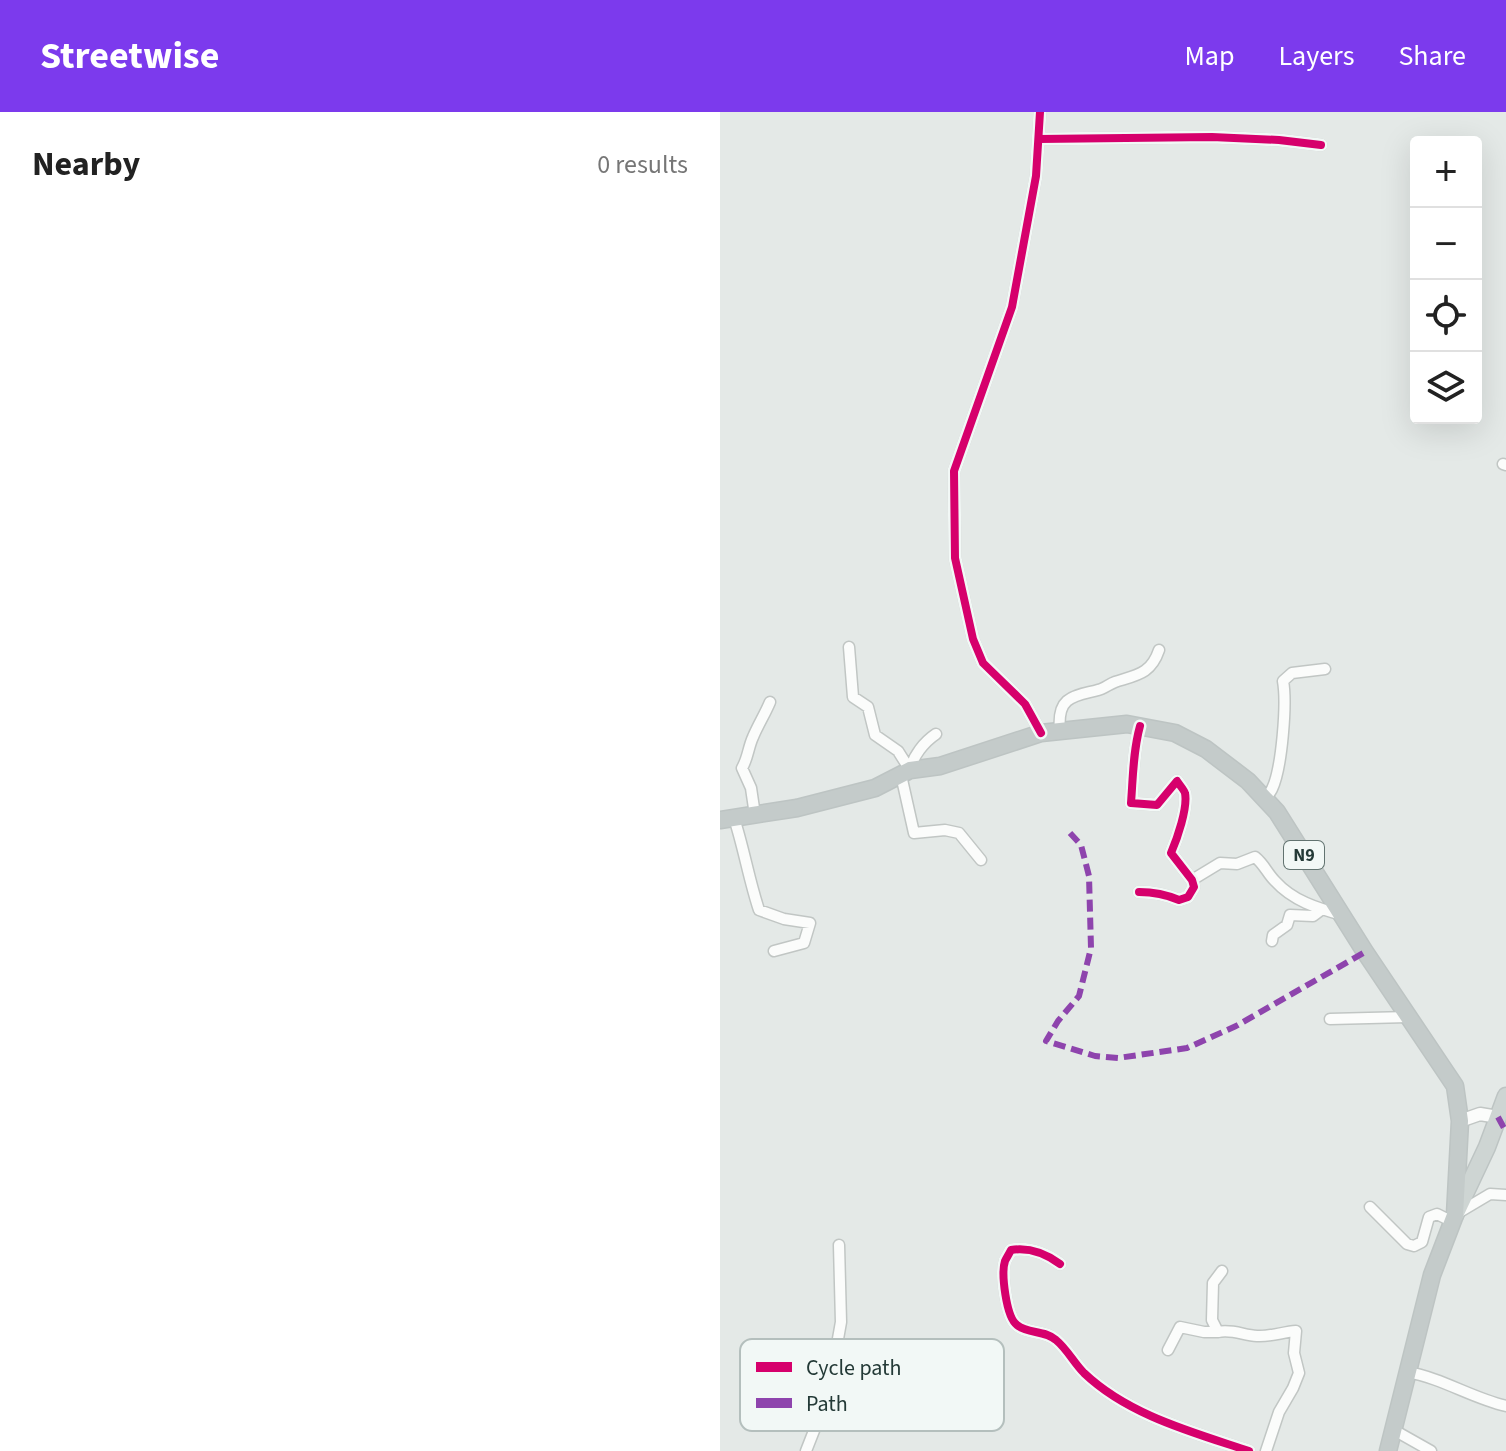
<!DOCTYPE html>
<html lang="en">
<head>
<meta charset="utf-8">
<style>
  :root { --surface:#fff; --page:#f6f6f6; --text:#222; --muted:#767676; --line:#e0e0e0; --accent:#7c3aed }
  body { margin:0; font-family:"Source Sans 3",sans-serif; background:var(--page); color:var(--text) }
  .controls { position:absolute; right:24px; top:24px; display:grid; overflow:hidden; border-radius:8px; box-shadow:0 8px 32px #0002 }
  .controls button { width:72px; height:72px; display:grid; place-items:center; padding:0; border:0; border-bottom:2px solid var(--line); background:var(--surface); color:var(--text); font:40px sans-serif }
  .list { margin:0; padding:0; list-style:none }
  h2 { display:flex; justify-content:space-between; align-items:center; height:104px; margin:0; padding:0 32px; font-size:34px }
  h2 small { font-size:26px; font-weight:400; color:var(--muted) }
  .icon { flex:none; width:44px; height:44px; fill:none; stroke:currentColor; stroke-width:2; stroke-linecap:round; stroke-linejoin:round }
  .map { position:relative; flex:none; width:786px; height:1339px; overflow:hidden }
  header { display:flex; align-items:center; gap:48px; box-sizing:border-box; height:112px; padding:0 40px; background:var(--accent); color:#fff }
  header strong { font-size:38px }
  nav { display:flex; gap:44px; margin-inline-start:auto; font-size:28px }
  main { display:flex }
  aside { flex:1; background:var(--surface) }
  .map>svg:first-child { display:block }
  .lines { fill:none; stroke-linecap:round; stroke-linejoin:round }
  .minor-casing { stroke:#c1c6c4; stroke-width:13 }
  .tertiary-casing { stroke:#c1c6c4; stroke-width:15 }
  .primary-casing { stroke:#bdc4c3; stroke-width:19 }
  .trunk-casing { stroke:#bdc4c3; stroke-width:19 }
  .minor { stroke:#fbfcfb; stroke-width:10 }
  .tertiary { stroke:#fbfcfb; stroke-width:12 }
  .primary { stroke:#ced5d3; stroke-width:16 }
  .trunk { stroke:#c4cbca; stroke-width:16 }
  .quiet { stroke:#8e44ad; stroke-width:6; stroke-dasharray:12 6; stroke-linecap:butt }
  .cycleway-casing { stroke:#f2f8f6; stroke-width:13 }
  .cycleway { stroke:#d6006c; stroke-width:8 }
  .labels { text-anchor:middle; stroke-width:7; stroke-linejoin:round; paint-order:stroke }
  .shield { fill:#f2f8f6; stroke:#627370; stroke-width:2 }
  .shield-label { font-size:18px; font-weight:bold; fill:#243a37 }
  .key { fill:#f2f8f6; stroke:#b4bfbd; stroke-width:2 }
  .key-label { font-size:22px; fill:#243a37 }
</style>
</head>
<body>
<header>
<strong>Streetwise</strong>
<nav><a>Map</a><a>Layers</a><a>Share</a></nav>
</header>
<main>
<aside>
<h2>Nearby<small>0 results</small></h2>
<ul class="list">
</ul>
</aside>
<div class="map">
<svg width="786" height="1339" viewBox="0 0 786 1339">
  <rect width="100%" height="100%" fill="#e4e9e7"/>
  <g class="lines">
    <g class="minor-casing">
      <path id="minor" d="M320,0L316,64L292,195L234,359L235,446L253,527L263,551L305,592L321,621
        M319,27L492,25L559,28L601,33
        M783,352L786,353
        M129,535L133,585L148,595L155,623L178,639L190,658
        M340,619C339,609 339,596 347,589C355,582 368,581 378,578C384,577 389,572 395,570C417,563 431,562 439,538
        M190,658C193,644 204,630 216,622
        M181,663L194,721L225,718L239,721L261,748
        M545,688C547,684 550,681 552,677C562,656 567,591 563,569L572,561L605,557
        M35,703L31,676L22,656C28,646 28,636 33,625C38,613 45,602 50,590
        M14,706C24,737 29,768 39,798L64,807L90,811L84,831L54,839
        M472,768L500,751L517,752L535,745C544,752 547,761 555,769C573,789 597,796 622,803
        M419,780C434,780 445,782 459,788L468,785L474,775L472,768L451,741C457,727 468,696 465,681C465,679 458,671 457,669L437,693L411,691C413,666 413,639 420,614
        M552,829L553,823L567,813L570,803L593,804L601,798
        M610,907L688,905
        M650,1095L687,1132L694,1134L702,1130L709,1105L717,1102L733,1110
        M738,1101L770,1082L786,1083
        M340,1152C325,1141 310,1135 291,1138C289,1142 287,1145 285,1149C281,1161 286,1205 297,1213C307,1222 325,1218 336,1228C347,1237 354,1251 364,1261C408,1303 472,1320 529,1339
        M502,1159L493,1171L492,1208L498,1220C512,1217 523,1223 537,1224C549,1225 563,1220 576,1219L574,1241L579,1261L573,1276L559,1300L546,1339
        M448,1238L460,1215L484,1220H498
        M687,1260C722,1266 752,1286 786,1294
        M672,1317L711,1339
        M86,1339L108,1283L121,1210L119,1133"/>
    </g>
    <g class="tertiary-casing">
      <path id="tertiary" d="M740,1009L760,1002L778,1005"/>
    </g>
    <g class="primary-casing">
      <path id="primary" d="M735,1103L767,1035L786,984"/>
    </g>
    <g class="trunk-casing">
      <path id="trunk" d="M0,708L77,696L155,676L190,658L220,654L321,621L407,612L455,621L486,637L528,669L557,700L645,840L735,974L740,1009L735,1103L712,1163L668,1339"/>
    </g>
    <use href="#minor" class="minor"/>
    <use href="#tertiary" class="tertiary"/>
    <use href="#primary" class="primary"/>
    <use href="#trunk" class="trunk"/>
    <path class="quiet" d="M350,721L361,733L369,764L371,836L359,884L338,909L326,929L375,944L398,946L467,936L516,914L645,840
      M778,1005L784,1016L786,1015"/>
    <g class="cycleway-casing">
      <path id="cycleway" d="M320,0L316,64L292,195L234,359L235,446L253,527L263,551L305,592L321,621
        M319,27L492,25L559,28L601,33
        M419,780C434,780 445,782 459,788L468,785L474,775L472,768L451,741C457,727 468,696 465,681C465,679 458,671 457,669L437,693L411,691C413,666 413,639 420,614
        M340,1152C325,1141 310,1135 291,1138C289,1142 287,1145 285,1149C281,1161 286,1205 297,1213C307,1222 325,1218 336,1228C347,1237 354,1251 364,1261C408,1303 472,1320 529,1339"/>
    </g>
    <use href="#cycleway" class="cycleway"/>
  </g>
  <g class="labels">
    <rect class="shield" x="564" y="729" width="40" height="28" rx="6"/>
    <g class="shield-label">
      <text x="584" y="749">N9</text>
    </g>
  </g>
  <rect x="20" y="1227" width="264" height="92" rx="12" class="key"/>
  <rect x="36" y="1250" width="36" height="10" fill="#d6006c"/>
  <rect x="36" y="1286" width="36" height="10" fill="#8e44ad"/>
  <g class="key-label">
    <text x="86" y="1263">Cycle path</text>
    <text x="86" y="1299">Path</text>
  </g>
</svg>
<div class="controls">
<button>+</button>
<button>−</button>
<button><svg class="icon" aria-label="locate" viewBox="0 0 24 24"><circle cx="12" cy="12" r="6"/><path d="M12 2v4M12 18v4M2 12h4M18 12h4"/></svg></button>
<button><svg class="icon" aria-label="layers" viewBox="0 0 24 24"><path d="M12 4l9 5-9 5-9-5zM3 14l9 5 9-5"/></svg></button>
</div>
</div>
</main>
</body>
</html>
